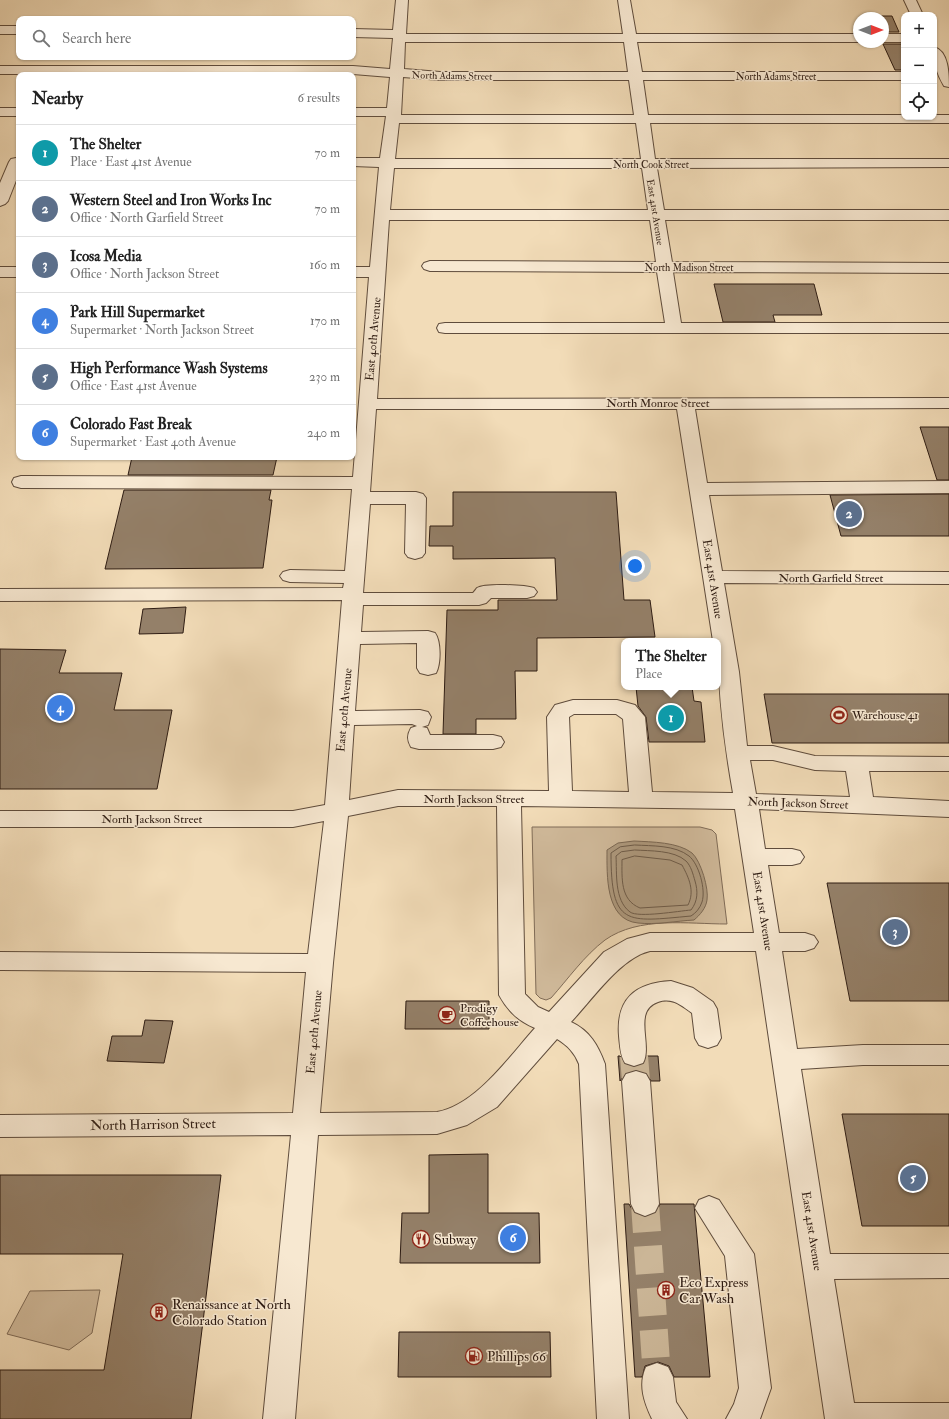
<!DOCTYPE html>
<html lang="en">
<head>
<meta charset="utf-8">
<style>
  :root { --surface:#fff; --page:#f2f2f2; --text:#222; --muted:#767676; --line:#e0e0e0; --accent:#8f2418 }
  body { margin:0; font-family:"IM FELL Double Pica",serif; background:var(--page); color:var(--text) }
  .controls { position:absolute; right:12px; top:12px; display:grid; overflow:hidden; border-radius:8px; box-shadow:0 1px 3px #0004 }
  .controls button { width:36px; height:36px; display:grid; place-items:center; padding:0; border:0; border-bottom:1px solid var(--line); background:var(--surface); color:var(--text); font:20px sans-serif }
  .compass { position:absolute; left:853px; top:12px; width:36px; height:36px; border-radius:50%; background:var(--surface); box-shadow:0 1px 3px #0004; rotate:90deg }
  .you { position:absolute; left:635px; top:566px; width:14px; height:14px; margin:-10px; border:3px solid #fff; border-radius:50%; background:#1a73e8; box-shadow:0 0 0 6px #1a73e833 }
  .badge { display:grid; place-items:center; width:26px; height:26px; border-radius:50%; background:var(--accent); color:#fff; font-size:13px; font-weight:700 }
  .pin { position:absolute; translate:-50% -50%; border:2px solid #fff; box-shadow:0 1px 4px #0006 }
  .popup { position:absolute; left:621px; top:638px; width:100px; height:52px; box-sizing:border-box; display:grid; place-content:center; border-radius:8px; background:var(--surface); filter:drop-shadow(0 1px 3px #0005); font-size:13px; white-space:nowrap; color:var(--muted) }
  .popup b { font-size:15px; color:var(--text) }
  .popup::after { content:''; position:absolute; left:50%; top:100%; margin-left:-8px; border:8px solid transparent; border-top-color:var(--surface) }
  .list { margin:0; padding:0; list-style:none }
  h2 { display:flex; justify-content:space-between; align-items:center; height:52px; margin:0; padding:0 16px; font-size:17px }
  h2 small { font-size:13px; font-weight:400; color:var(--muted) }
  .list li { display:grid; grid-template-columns:26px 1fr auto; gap:12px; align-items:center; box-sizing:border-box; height:56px; padding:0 16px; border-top:1px solid var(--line) }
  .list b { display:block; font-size:15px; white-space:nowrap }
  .list p { margin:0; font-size:13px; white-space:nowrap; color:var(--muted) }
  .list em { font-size:13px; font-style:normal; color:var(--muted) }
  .icon { flex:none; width:22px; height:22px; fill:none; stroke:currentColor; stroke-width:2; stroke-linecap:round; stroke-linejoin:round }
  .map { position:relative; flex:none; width:949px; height:1419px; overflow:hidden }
  .search { position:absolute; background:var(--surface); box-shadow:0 1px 3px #0004; left:16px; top:16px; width:340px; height:44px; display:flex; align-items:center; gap:10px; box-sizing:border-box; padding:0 14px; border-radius:8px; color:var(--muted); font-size:15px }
  .panel { position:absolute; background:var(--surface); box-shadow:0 1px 3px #0004; left:16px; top:72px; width:340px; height:388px; border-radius:8px }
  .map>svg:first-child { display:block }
  .green { fill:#d1bb9c; stroke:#806c58 }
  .water { fill:#af9b80; stroke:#7b6854 }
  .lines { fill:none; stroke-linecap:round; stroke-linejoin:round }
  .shore { stroke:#6e5c4a; stroke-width:1 }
  .building { fill:#948069; stroke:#2e1c13 }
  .minor-tunnel { stroke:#cbb697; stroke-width:28; stroke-dasharray:28 14; stroke-linecap:butt }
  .minor-casing { stroke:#5f4c3c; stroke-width:2 }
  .minor { fill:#f7e8d1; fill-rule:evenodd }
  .labels { text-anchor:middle; stroke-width:3; stroke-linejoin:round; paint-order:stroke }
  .far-street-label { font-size:10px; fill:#2e1c13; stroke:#f7e8d1 }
  .street-label { font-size:12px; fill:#2e1c13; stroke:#f7e8d1 }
  .poi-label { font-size:12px; fill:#2e1c13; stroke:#f7e8d1; text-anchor:start }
  .near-street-label { font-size:14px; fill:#2e1c13; stroke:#f7e8d1 }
  .near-poi-label { font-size:14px; fill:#2e1c13; stroke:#f7e8d1; text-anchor:start }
</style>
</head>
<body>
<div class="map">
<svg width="949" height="1419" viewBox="0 0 949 1419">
  <rect width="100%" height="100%" fill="#f2dcb8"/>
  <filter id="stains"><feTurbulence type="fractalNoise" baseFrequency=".005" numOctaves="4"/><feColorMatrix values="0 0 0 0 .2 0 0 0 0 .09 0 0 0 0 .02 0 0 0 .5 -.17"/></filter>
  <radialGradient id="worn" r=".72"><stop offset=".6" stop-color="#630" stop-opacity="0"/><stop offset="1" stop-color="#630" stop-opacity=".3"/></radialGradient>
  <path class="green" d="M532,827H700L712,830L716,834L727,924C688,924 639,916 605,940C584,956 568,979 551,998L546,1000L540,998L536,994Z
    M100,1290L92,1333L69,1350L7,1334L30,1291Z"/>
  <path class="water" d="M634,841C652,842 678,842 692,853C701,861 709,889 707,900C706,908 700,915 694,920C676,921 656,925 638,923C605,920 607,875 607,850L618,843Z"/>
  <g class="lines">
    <path class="shore" d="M635,845C652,846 675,845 689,856C699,864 706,890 702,902C700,908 696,913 691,916C626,922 611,927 611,853L620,847Z
      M635,850C650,851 674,850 686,861C691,866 693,874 695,881C698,891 698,901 691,910C679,911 638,918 630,912C614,900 617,873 616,856L621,852Z
      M635,856L670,860L682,865C689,878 695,891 688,905L640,908C620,900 622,878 622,860Z"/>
  </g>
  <path class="building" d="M871,16H892L899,32H883V18H872Z
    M883,44H904V70H895Z
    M714,284H814L822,315H773L775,322H723Z
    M920,427H949V480H937Z
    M132,457H277L273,475H128Z
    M124,490H271L269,500H272L263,568L105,569Z
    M453,492H616L624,600H650L655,637L537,638V671H515L516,719H476V734H443L447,610H498V600H557L555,558L453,559V546H429L430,526H453Z
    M949,494V536H841L830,495Z
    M186,607L183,633L139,634L143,609Z
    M0,649L66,650L59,673H122L114,710H172L157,789H0Z
    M636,687H692L694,701L701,702L705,742H649L646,717L638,706Z
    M764,694H949V743H772Z
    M827,883H949V1001H850Z
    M406,1001H489V1029H405Z
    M145,1020L173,1021L164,1063L107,1061L112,1036H142Z
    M618,1056H620L625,1064L634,1067L643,1064L647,1056H658L660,1081H651L646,1073L636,1070L626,1073L620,1081Z
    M842,1114H949V1226H862Z
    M488,1154V1213H539L540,1263H400L402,1213H429V1155Z
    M0,1175H221L191,1419H0V1370H104L123,1254H0Z
    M624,1204H629L634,1213L644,1217L656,1213L660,1204H694L710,1377H674L669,1366L658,1362L645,1366L642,1377H635Z
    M399,1332H550L551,1377H398Z"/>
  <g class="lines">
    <path class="minor-tunnel" d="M634,1056L636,1081
      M645,1204L657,1377"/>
    <g class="minor-casing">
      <path id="minor" d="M396,0H408L406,34H623L618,0H630L636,34H859V42H637L642,72H904V80H643L648,115H904V117H934V115H949V123H650L655,159H949V167L657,168L664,210H949V220H665L672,262L949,263V273L673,272L681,323H949V333H445L439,332L437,328L439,324L445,323H665L657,272L430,271L424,269L422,266L424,263L430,261L656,262L650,220H389L377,399L949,398V408L695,409L707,483L949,481V493L709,495L722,571L949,572V584L724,583L739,672L747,746H773L815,756L949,757V771H869L873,797L949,801V817L759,809L765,849H792L800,851L804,857L800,863L792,865H768L779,933H805L814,936L818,942L814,948L805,951H782L797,1049L863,1045H949V1065H863L801,1069L830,1254H949V1278L834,1279L854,1403H949V1419H825L756,951H650C620,958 592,1000 571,1022C590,1031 598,1045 605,1064L629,1419H597L579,1064C574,1052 568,1046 557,1039L497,1107L467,1125L437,1134L318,1135L295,1419H263L291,1135L0,1137V1115L293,1113L306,972L0,970V952L308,954L324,821L293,827H0V811H293L325,805L342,600L0,601V589L343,588L344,583L290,582L283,580L280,576L283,572L290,570L345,571L352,489L21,488L14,486L12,482L14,478L21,476L353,477L369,277H353V267H370L379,167L353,166V158H380L386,116H353V108H387L390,77L353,74H0V66H353L390,69L393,38L353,37V29L393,30ZM405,42H624L628,72H440L404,69ZM403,77L440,80H629L634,115H401ZM399,123H636L641,159H395ZM394,168H642L648,210H390ZM376,409H677L713,641H718C718,692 724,743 733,793L652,792L645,717L635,705L617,700H573L555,705L547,717L549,791L398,790L349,800L354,725L412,724L417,726L411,728C407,735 407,740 411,747L419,749H493L501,747L504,742L501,737L493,735H430L427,728L422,727L428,725L431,717L428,712L420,710L355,711L360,644L417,643V668L420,673L428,675L436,673C441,664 441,641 435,633L428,631L361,632L363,605H479L486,603L491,598H527L534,596L537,592L534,588C525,585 485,583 477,588C476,589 475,591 473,593H363L370,504H406L405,553L408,557L415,559L422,557L425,553L426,498L423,494L416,492H370ZM574,714H616L623,719L629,792L572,791L569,717ZM750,760H773L815,770L846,771L850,797L756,794ZM398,806H497L499,995C508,1011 518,1021 535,1028C509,1057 476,1105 437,1112L320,1113L333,963L348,816ZM521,806L735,809L754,933H650L627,939L604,952L549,1012L538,1007L525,994Z
        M904,0H916L923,15H911Z
        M0,26H19V34H0Z
        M883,34H904V42H883Z
        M934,47C949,51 949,75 949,87L944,86C936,73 934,62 934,47Z
        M0,108H19V116H0Z
        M16,158H19V173L8,201L5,204L0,206V183L9,162L11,159Z
        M0,267H19V277H0Z
        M671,981L693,988L713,1002L717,1009L721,1038L717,1045L708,1048L699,1045L695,1038L692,1013C681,1005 672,997 658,1002C632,1011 653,1045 643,1063L634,1066L625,1063C620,1055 620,1046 619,1036C616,999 635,983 671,981Z
        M636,1071L646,1074L650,1081L659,1204L655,1212L645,1216L635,1212L631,1204L622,1081L626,1074Z
        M709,1196L719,1200L754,1254L771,1388L760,1419H726L734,1404L739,1388L725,1256L695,1208L699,1200Z
        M657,1363L668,1367L673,1377L676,1402L687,1419H652C644,1402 638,1385 646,1367Z"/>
    </g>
    <use href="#minor" class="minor"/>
  </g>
  <defs>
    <g id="stadium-ring" transform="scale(0.9)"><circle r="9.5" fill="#f7e8d1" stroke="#8f2418" stroke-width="1.5"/><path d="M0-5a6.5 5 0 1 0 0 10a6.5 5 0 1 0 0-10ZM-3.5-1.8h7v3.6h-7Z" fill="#8f2418"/></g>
    <g id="cafe-ring" transform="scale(0.9)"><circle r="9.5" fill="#f7e8d1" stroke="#8f2418" stroke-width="1.5"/><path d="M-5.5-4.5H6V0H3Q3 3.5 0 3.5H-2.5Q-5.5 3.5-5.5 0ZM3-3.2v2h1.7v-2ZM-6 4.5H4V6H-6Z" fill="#8f2418"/></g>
    <g id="restaurant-ring" transform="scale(0.9)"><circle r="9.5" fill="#f7e8d1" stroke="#8f2418" stroke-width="1.5"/><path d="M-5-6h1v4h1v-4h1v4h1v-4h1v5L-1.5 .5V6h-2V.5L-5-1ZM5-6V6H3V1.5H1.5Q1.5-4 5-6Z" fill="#8f2418"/></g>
    <g id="building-ring" transform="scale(0.9)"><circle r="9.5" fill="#f7e8d1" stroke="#8f2418" stroke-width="1.5"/><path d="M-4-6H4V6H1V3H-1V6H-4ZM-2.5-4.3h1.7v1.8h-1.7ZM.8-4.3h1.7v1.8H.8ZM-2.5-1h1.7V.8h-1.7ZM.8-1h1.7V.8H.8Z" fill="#8f2418"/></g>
    <g id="fuel-ring" transform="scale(0.9)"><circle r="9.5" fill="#f7e8d1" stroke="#8f2418" stroke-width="1.5"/><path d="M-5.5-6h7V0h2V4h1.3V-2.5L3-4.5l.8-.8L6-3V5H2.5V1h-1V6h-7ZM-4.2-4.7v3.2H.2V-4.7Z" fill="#8f2418"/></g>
  </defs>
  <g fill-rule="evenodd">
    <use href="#stadium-ring" x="839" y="715"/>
    <use href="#cafe-ring" x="447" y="1015"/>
    <use href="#restaurant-ring" x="421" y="1239"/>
    <use href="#building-ring" x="666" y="1290"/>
    <use href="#building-ring" x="159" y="1312"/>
    <use href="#fuel-ring" x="474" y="1356"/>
  </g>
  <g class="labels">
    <g class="far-street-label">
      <text transform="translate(452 75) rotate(1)" y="4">North Adams Street</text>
      <text x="776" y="80">North Adams Street</text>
      <text x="651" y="168">North Cook Street</text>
      <text transform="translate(656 212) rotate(81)" y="4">East 41st Avenue</text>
      <text x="689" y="271">North Madison Street</text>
    </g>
    <g class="street-label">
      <text transform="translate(373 339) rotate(-85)" y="4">East 40th Avenue</text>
      <text x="658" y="407">North Monroe Street</text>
      <text x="831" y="582">North Garfield Street</text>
      <text transform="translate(713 579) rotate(81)" y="4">East 41st Avenue</text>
      <text transform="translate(344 710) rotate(-85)" y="4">East 40th Avenue</text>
      <text x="474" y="803">North Jackson Street</text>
      <text transform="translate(798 803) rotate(2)" y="4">North Jackson Street</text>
      <text x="152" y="823">North Jackson Street</text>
      <text transform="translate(763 911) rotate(81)" y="4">East 41st Avenue</text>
      <text transform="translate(314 1032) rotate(-85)" y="4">East 40th Avenue</text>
      <text transform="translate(812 1231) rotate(81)" y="4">East 41st Avenue</text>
    </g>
    <g class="poi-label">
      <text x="852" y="719">Warehouse 41</text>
      <text x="460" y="1012">Prodigy<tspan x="460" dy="14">Coffeehouse</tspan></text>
    </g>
    <g class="near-street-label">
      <text transform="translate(153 1124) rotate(-1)" y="5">North Harrison Street</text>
    </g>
    <g class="near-poi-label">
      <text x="434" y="1244">Subway</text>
      <text x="679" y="1287">Eco Express<tspan x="679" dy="16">Car Wash</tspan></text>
      <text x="172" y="1309">Renaissance at North<tspan x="172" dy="16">Colorado Station</tspan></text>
      <text x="487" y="1361">Phillips 66</text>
    </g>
  </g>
  <rect width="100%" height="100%" filter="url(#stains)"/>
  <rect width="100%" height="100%" fill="url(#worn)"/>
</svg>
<div class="controls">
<button>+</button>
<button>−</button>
<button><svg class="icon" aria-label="locate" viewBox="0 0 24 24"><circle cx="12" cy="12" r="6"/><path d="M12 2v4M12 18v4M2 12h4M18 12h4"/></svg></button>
</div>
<svg class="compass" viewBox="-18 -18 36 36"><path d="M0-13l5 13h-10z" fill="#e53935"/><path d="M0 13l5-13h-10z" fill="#767676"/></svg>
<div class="you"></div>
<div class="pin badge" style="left:671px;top:718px;background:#0f9aa8">1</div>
<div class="popup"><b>The Shelter</b>Place</div>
<div class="pin badge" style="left:849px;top:514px;background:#5c6f8a">2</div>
<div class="pin badge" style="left:895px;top:932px;background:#5c6f8a">3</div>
<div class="pin badge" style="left:60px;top:708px;background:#3f7fe0">4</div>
<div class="pin badge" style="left:913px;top:1178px;background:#5c6f8a">5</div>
<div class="pin badge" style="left:513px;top:1238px;background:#3f7fe0">6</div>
<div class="search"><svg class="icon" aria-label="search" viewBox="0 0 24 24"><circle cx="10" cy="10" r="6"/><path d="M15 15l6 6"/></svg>Search here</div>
<section class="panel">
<h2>Nearby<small>6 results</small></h2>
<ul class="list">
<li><span class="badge" style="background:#0f9aa8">1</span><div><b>The Shelter</b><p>Place · East 41st Avenue</p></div><em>70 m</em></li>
<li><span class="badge" style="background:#5c6f8a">2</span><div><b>Western Steel and Iron Works Inc</b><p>Office · North Garfield Street</p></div><em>70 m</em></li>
<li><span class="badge" style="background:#5c6f8a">3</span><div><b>Icosa Media</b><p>Office · North Jackson Street</p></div><em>160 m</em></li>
<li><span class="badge" style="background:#3f7fe0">4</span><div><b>Park Hill Supermarket</b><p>Supermarket · North Jackson Street</p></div><em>170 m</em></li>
<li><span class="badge" style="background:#5c6f8a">5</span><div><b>High Performance Wash Systems</b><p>Office · East 41st Avenue</p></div><em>230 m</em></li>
<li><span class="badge" style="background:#3f7fe0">6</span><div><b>Colorado Fast Break</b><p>Supermarket · East 40th Avenue</p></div><em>240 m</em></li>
</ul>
</section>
</div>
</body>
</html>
